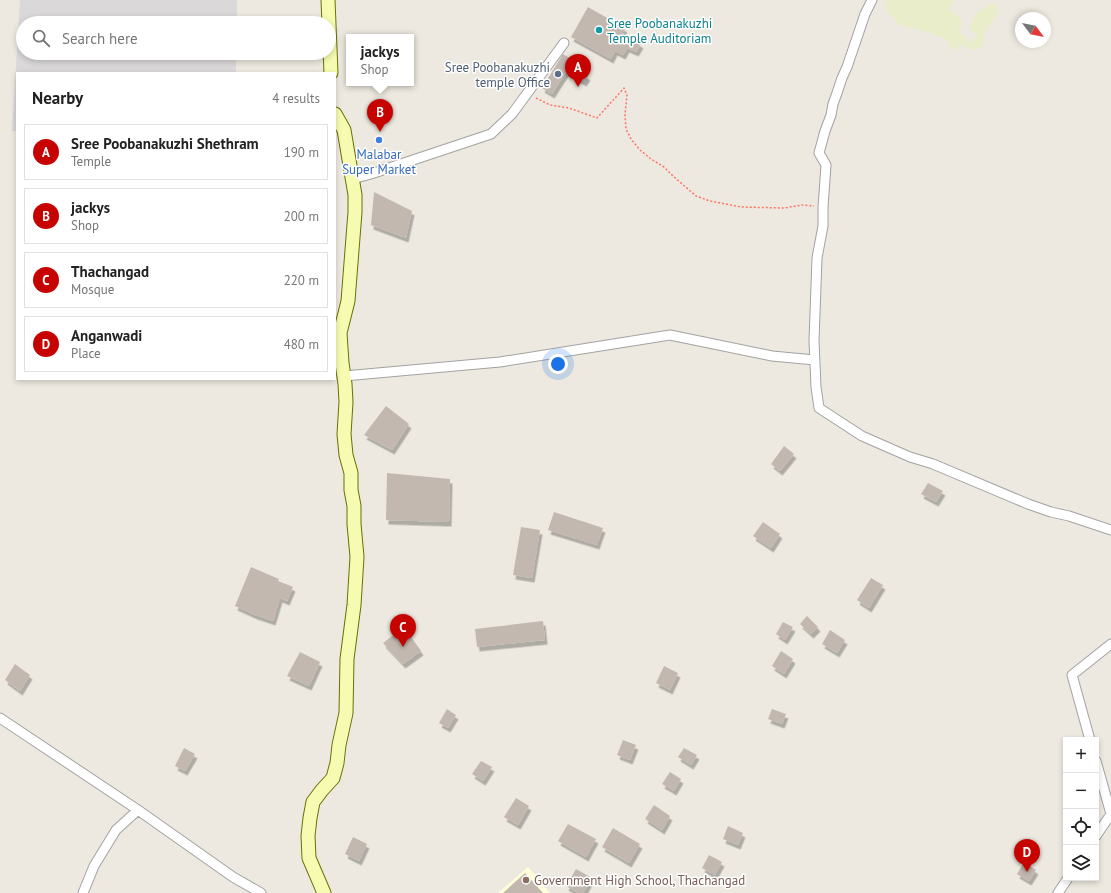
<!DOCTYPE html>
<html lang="en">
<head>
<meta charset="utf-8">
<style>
  :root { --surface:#fff; --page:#f6f6f6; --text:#222; --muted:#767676; --line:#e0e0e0; --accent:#c70300 }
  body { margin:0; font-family:"PT Sans",sans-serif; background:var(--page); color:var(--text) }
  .controls { position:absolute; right:12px; bottom:12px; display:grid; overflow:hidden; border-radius:0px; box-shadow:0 2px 6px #0003 }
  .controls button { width:36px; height:36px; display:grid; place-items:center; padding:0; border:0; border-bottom:1px solid var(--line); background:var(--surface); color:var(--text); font:20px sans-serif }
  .compass { position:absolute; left:1015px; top:12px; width:36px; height:36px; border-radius:50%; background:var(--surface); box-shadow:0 2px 6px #0003; rotate:122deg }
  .you { position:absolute; left:558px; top:364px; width:14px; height:14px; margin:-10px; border:3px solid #fff; border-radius:50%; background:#1a73e8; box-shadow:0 0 0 6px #1a73e833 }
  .badge { display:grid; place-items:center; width:26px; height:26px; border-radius:50%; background:var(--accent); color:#fff; font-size:13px; font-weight:700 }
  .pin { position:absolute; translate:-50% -33px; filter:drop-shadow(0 1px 2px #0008) }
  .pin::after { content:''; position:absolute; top:21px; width:14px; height:12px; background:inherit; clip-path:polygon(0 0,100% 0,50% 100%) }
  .popup { position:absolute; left:346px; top:34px; width:68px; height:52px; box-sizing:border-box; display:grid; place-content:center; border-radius:0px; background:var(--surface); filter:drop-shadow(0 1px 3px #0005); font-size:13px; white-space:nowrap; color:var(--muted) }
  .popup b { font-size:15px; color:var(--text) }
  .popup::after { content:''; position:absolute; left:50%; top:100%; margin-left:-8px; border:8px solid transparent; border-top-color:var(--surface) }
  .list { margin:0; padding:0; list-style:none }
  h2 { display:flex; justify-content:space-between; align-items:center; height:52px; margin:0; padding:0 16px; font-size:17px }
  h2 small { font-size:13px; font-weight:400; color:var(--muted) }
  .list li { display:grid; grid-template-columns:26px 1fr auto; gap:12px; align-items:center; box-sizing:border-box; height:56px; margin:0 8px 8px; padding:0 8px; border:1px solid var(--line); border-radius:0px }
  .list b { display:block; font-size:15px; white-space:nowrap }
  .list p { margin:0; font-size:13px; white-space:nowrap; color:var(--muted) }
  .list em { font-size:13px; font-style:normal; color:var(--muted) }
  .icon { flex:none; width:22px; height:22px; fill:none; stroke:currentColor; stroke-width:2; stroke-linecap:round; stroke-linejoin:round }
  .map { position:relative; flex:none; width:1111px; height:893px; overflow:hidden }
  .search { position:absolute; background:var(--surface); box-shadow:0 2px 6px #0003; left:16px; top:16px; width:320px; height:44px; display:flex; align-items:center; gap:10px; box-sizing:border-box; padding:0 14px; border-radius:22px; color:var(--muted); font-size:15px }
  .panel { position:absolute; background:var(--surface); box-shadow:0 2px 6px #0003; left:16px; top:72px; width:320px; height:308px; border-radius:0px }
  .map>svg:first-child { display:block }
  .residential { fill:#dad8d8 }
  .education { fill:#feffd8 }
  .farmland { fill:#eaedca }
  .building { fill:#c2b8b0; filter:url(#shadow) }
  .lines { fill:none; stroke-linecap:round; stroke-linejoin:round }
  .street-casing { stroke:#a2a2a2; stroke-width:11 }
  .secondary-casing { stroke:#657302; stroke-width:15 }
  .path { stroke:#fd7361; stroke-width:1.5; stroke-dasharray:2 2; stroke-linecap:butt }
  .street { stroke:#fff; stroke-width:9 }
  .secondary { stroke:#f6fbb1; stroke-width:13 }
  .culture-dot { fill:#0f9aa8; stroke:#fff; stroke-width:1.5 }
  .service-dot { fill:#5c6f8a; stroke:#fff; stroke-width:1.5 }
  .shop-dot { fill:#3f7fe0; stroke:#fff; stroke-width:1.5 }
  .education-dot { fill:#8d6e63; stroke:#fff; stroke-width:1.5 }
  .labels { text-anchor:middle; stroke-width:3; stroke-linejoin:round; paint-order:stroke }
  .culture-label { font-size:13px; fill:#0d838f; stroke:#fff; text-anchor:start }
  .service-label { font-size:13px; fill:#4e5e75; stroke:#fff; text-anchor:end }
  .shop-label { font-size:13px; fill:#366cbe; stroke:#fff }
  .education-label { font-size:13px; fill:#785e54; stroke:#fff; text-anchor:start }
</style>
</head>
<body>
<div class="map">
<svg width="1111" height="893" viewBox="0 0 1111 893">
  <defs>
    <filter id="shadow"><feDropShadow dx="2.5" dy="4.5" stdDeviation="0" flood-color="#0004"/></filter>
  </defs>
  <rect width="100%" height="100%" fill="#ede9e0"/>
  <path class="residential" d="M20,0H237V23H23V53H236V73H17V131H12Z"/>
  <path class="education" d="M528,867L550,893H498Z"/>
  <path class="farmland" d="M885,0H955L949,9L959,17L962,25L958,31L972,43L976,35L969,28L976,14L993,2L999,12L990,26L983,33L984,45L974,51L962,44L954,51L944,38L924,31L900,25L888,13Z"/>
  <path class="building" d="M588,7L625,28L622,33L641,44L636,52L627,48L623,55L615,51L611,59L571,37Z
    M563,54L573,60L570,65L588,76L584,82L566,72L552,94L542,88Z
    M374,192L412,211L406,238L371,225Z
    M386,406L409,424L392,450L364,435Z
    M784,446L794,454L780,471L771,464Z
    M387,473L450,479L449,522L386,520Z
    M928,483L943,491L936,502L921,494Z
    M554,512L603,528L597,545L548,530Z
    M763,522L780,534L771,548L753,536Z
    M521,527L540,530L532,578L513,575Z
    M251,567L279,579L278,581L293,587L287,601L280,598L273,621L255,615L235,606Z
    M871,578L883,585L869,608L857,600Z
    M807,616L818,627L811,634L800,624Z
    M543,621L545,640L477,647L475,629Z
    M783,622L793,627L785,640L776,634Z
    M404,627L421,651L403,664L383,643Z
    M830,630L845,640L837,653L822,644Z
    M781,651L793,659L784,674L772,666Z
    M300,652L320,662L309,686L287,676Z
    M15,664L30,675L20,691L5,680Z
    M664,666L678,673L670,690L656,683Z
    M447,709L456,715L448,728L439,723Z
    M772,709L786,714L782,724L768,719Z
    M623,740L636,745L630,760L617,755Z
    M184,748L195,754L185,771L175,766Z
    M684,748L697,755L691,765L678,757Z
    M481,761L492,767L483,781L472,774Z
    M670,772L681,779L674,791L662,784Z
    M516,798L529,806L518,825L504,817Z
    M654,805L670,816L662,830L645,819Z
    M568,824L596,839L586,857L558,841Z
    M728,826L743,833L738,845L723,839Z
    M613,828L640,844L629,863L602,847Z
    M353,837L367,844L359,861L345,854Z
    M709,855L722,862L715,875L702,868Z
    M1024,862L1036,870L1029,881L1017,874Z
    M576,869L592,878L583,893H578L566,886Z
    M525,873L543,893H503Z"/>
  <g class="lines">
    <g class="street-casing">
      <path id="street" d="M872,0L865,14L847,67L842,78L837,93L833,104L831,115L825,131L819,153L826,165L823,207V226L817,258L814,341L816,387L819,408L862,436L910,457L933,464L1028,504L1051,512L1069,516L1111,530
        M352,179L371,174L491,134L512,114L564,43
        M344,376L500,362L670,335L772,356L815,360
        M0,718L138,810L233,877L261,893
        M1090,740L1072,675L1111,644
        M1096,761L1111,814
        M1096,836L1111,814
        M83,893L94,866L116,830L138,810
        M1058,893L1068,878"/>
    </g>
    <g class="secondary-casing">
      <path id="secondary" d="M328,0L331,73
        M324,893L309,858L308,836L310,818L313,802L322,790L333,778L337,763L339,745L346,713L347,659L354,605L357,557L354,524V506L351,490V473L346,455L344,434L346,402L345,384L342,363L340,333L348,301L355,212V195L344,130L335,114"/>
    </g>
    <path class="path" d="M536,98L550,105L569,108L597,118L624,88L627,95L625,114L626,129L631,139L640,150L651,159L664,167L673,176L696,196L710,201L741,207L784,208L802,205L814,206"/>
    <use href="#street" class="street"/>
    <use href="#secondary" class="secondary"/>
  </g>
  <circle class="culture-dot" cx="599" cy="30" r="4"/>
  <circle class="service-dot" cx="558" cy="74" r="4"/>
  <circle class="shop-dot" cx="379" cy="140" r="4"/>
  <circle class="education-dot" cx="526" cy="880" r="4"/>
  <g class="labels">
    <g class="culture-label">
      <text x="607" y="28">Sree Poobanakuzhi<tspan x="607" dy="15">Temple Auditoriam</tspan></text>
    </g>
    <g class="service-label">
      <text x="550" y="72">Sree Poobanakuzhi<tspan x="550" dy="15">temple Office</tspan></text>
    </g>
    <g class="shop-label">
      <text x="379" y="159">Malabar<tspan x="379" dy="15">Super Market</tspan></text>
    </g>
    <g class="education-label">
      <text x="534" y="885">Government High School, Thachangad</text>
    </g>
  </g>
</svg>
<div class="controls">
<button>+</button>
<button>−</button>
<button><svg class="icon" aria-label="locate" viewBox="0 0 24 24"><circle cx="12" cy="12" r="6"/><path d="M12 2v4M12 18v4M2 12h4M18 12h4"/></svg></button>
<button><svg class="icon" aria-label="layers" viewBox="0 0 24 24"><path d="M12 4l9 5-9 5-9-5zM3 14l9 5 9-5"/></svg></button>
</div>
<svg class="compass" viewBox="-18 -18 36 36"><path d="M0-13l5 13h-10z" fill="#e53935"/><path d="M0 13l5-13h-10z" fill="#767676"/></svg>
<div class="you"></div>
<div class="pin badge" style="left:578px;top:87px">A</div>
<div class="pin badge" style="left:380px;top:132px">B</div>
<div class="popup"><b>jackys</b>Shop</div>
<div class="pin badge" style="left:403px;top:647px">C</div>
<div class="pin badge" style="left:1027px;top:872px">D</div>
<div class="search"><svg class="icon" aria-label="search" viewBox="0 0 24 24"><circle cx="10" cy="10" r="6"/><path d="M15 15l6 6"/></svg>Search here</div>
<section class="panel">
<h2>Nearby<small>4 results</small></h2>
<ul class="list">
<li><span class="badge">A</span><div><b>Sree Poobanakuzhi Shethram</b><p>Temple</p></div><em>190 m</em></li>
<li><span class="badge">B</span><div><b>jackys</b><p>Shop</p></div><em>200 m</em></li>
<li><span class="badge">C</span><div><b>Thachangad</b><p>Mosque</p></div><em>220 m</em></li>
<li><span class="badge">D</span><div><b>Anganwadi</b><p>Place</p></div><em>480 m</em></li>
</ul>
</section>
</div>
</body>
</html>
